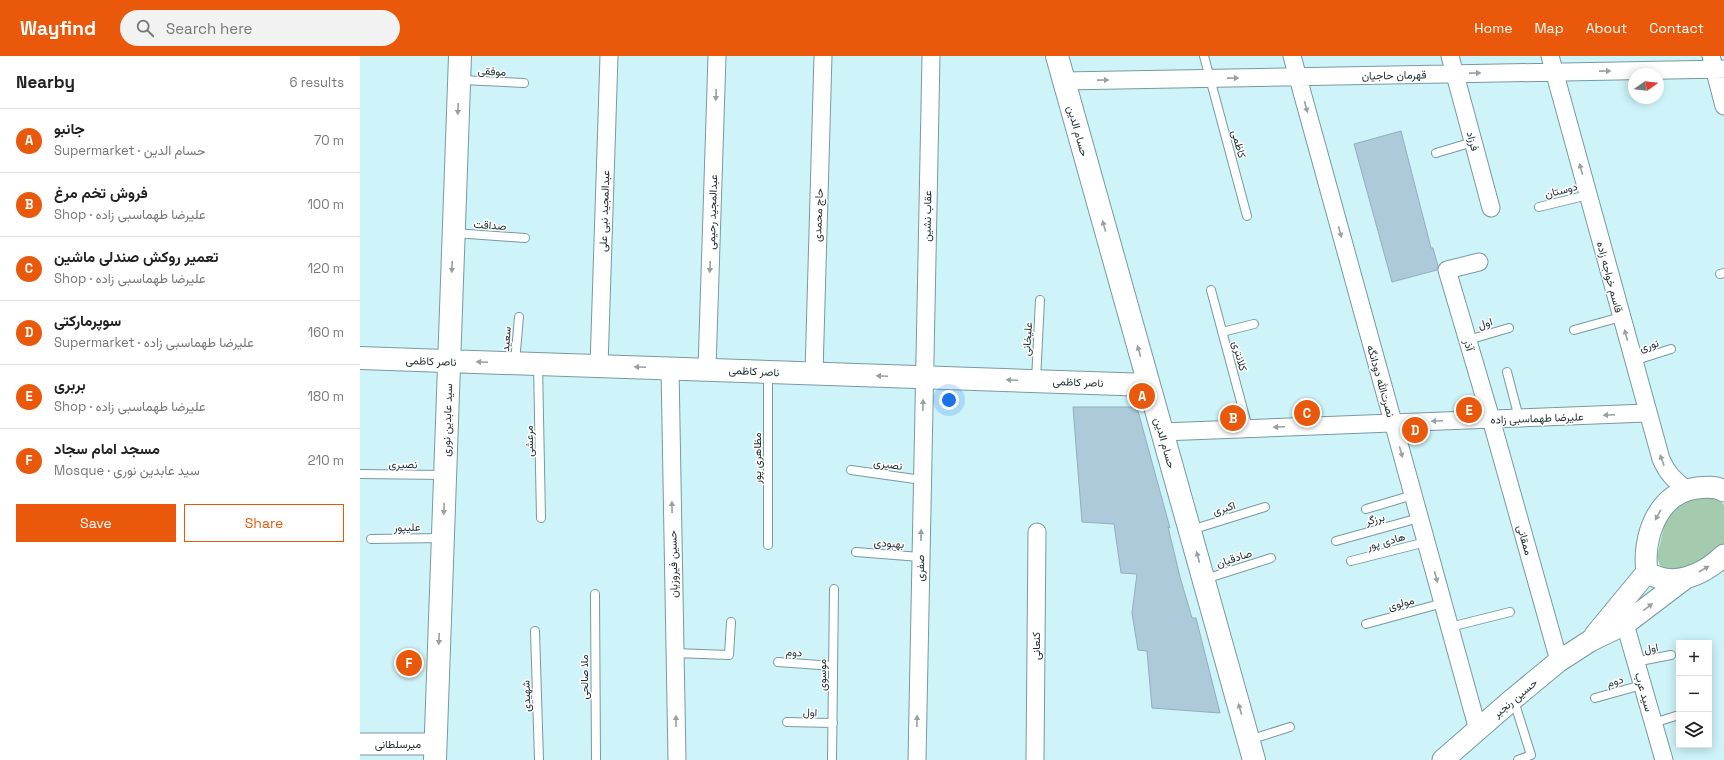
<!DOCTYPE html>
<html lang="en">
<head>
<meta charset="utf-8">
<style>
  :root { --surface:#fff; --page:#f2f2f2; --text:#222; --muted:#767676; --line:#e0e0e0; --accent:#ea580c }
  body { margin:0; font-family:"Space Grotesk",Vazirmatn,sans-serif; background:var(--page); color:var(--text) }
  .controls { position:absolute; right:12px; bottom:12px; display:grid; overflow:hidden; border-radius:0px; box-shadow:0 2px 10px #0003 }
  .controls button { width:36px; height:36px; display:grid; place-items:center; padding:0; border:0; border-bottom:1px solid var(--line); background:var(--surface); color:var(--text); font:20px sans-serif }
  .compass { position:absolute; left:1268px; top:12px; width:36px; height:36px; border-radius:50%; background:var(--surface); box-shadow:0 2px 10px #0003; rotate:76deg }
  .you { position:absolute; left:589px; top:344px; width:14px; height:14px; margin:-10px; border:3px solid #fff; border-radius:50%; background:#1a73e8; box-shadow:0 0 0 6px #1a73e833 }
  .badge { display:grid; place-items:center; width:26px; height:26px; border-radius:50%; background:var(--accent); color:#fff; font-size:13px; font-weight:700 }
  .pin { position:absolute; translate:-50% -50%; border:2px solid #fff; box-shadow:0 1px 4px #0006 }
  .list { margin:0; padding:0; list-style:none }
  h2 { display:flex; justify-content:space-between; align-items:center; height:52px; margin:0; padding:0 16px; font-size:17px }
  h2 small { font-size:13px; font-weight:400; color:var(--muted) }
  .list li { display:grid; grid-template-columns:26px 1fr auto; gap:12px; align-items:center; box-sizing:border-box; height:64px; padding:0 16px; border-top:1px solid var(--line) }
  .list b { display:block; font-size:15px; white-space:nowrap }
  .list p { margin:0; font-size:13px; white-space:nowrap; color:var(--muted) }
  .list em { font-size:13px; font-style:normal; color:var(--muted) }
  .actions { display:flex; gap:8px; padding:12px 16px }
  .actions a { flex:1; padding:9px 0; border:1px solid var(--accent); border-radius:0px; text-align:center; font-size:14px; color:var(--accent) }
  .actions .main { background:var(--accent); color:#fff }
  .icon { flex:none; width:22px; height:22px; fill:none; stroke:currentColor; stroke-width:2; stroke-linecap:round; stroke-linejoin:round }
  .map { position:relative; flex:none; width:1364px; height:704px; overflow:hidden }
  header { display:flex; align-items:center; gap:24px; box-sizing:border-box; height:56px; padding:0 20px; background:var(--accent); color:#fff }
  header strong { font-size:19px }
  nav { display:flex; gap:22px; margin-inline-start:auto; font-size:14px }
  .search { width:280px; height:36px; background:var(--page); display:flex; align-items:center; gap:10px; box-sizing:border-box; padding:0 14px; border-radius:22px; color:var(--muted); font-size:15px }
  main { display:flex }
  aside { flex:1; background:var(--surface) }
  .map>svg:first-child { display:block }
  .green { fill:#a4cbae }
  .building { fill:#adcadb; stroke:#92aebe }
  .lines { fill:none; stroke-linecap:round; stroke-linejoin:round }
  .service-casing { stroke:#789a9f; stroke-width:10 }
  .minor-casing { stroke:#789a9f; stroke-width:19 }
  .tertiary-casing { stroke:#789a9f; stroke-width:23 }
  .secondary-casing { stroke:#789a9f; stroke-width:24 }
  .service { stroke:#fff; stroke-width:8 }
  .minor { stroke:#fff; stroke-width:17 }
  .tertiary { stroke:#fff; stroke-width:21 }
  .secondary { stroke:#fff; stroke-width:22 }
  .oneway { fill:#99a0a0 }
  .labels { text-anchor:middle; stroke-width:3; stroke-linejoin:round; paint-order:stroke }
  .street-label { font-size:11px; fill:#1d2b2d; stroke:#fff }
</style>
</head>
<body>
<header>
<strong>Wayfind</strong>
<div class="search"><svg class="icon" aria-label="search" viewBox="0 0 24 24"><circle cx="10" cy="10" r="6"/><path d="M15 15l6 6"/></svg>Search here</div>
<nav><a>Home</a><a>Map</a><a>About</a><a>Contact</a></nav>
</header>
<main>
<aside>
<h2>Nearby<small>6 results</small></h2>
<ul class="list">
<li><span class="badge">A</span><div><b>جانبو</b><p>Supermarket · حسام الدین</p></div><em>70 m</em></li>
<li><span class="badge">B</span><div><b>فروش تخم مرغ</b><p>Shop · علیرضا طهماسبی زاده</p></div><em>100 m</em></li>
<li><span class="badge">C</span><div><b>تعمیر روکش صندلی ماشین</b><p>Shop · علیرضا طهماسبی زاده</p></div><em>120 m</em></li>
<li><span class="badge">D</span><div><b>سوپرمارکتی</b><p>Supermarket · علیرضا طهماسبی زاده</p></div><em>160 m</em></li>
<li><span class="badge">E</span><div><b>بربری</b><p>Shop · علیرضا طهماسبی زاده</p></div><em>180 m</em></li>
<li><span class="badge">F</span><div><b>مسجد امام سجاد</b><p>Mosque · سید عابدین نوری</p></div><em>210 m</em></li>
</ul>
<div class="actions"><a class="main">Save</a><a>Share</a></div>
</aside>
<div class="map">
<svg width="1364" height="704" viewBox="0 0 1364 704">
  <rect width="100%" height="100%" fill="#cef3f8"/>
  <path class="green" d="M1322,441H1356L1364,449V488L1361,494L1327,516L1301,512L1297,501L1306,462Z"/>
  <path class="building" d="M1041,75L1071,192H1073L1078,210L1077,214L1032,226L994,88Z
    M713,351H773L778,355L810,472L808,471L820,521L832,562H836L860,657L792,652L787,595L778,594L772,557L777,518L761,517L754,468L722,466Z"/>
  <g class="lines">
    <g class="service-casing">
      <path id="service" d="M844,0L887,160
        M101,24L164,27
        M1076,97L1113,86
        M1179,151L1228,139
        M94,177L165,182
        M1360,218L1364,217
        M851,234L888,372
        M1214,274L1261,261
        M862,276L894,268
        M1108,284L1149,272
        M1273,305L1311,293
        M155,306L159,261
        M178,309L181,462
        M1147,316L1159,362
        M676,324L680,244
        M491,414L562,424
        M0,418L84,419
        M1006,453L1053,439
        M831,474L905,451
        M11,483L82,482
        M976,485L1059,462
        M408,489V316
        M496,496L560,501
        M991,505L1066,486
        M845,523L911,502
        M235,538L236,704
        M1006,568L1083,547
        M1090,571L1150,556
        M175,575L179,704
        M314,597L369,599L371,566
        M418,606L473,610
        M1275,606L1311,599
        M1235,642L1282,629
        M1154,645L1171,699L1158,704
        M427,666L473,667
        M1293,667L1319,659
        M889,684L930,671
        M472,704L474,533"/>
    </g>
    <g class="minor-casing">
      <path id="minor" d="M932,0L1118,674
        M1090,0L1131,152
        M1190,0L1301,403C1307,417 1314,424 1326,433
        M1351,0L1364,50
        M704,25L1364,13
        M1119,206L1087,214L1131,363L1199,605
        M239,310L249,0
        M310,312L317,704
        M347,313L357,0
        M454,317L463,0
        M802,376L1287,357
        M1265,568L1304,704
        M557,704L571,0
        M675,704L677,476"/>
    </g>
    <g class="tertiary-casing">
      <path id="tertiary" d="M1364,435C1356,430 1346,431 1337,432C1298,436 1282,482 1287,516C1312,533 1344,519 1364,499
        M1235,579L1287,516
        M0,688H75
        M1083,704L1153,643L1199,605L1230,585L1265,568L1323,524"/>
    </g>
    <g class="secondary-casing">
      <path id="secondary" d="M697,0L894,704
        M0,302L789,329
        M75,704L100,0"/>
    </g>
    <use href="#service" class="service"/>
    <use href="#minor" class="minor"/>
    <use href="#tertiary" class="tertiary"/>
    <use href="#secondary" class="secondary"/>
  </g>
  <defs><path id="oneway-solid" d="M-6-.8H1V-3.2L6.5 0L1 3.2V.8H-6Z"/></defs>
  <g class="oneway">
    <use href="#oneway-solid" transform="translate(1245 15) rotate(-1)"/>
    <use href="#oneway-solid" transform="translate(1115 17) rotate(-1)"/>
    <use href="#oneway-solid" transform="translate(873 22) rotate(-1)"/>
    <use href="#oneway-solid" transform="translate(743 24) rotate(-1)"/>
    <use href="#oneway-solid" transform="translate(356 39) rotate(92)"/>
    <use href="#oneway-solid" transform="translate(946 51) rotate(75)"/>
    <use href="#oneway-solid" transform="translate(98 53) rotate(92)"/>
    <use href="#oneway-solid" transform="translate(1221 113) rotate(-105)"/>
    <use href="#oneway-solid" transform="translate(744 170) rotate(-106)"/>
    <use href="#oneway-solid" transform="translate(980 176) rotate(75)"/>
    <use href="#oneway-solid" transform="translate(92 211) rotate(92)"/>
    <use href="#oneway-solid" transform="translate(350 211) rotate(92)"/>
    <use href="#oneway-solid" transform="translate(1266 279) rotate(-105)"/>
    <use href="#oneway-solid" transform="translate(779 295) rotate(-106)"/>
    <use href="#oneway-solid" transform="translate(122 306) rotate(-178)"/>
    <use href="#oneway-solid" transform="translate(280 311) rotate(-178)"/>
    <use href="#oneway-solid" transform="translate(522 320) rotate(-178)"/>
    <use href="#oneway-solid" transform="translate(652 324) rotate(-178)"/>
    <use href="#oneway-solid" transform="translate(563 349) rotate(-89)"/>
    <use href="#oneway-solid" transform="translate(1249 359) rotate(178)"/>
    <use href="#oneway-solid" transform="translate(1077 365) rotate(178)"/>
    <use href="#oneway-solid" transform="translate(919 371) rotate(178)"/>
    <use href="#oneway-solid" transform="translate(1041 396) rotate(75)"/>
    <use href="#oneway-solid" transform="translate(1302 404) rotate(-110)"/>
    <use href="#oneway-solid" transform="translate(312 451) rotate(-91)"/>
    <use href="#oneway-solid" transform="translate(84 453) rotate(92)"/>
    <use href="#oneway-solid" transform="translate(1298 459) rotate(119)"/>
    <use href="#oneway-solid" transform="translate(561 479) rotate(-89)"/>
    <use href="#oneway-solid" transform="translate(838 501) rotate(-105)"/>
    <use href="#oneway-solid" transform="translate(1344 513) rotate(-30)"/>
    <use href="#oneway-solid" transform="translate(1076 521) rotate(75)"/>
    <use href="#oneway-solid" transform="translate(1288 551) rotate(-37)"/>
    <use href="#oneway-solid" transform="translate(79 583) rotate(92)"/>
    <use href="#oneway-solid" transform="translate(880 653) rotate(-106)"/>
    <use href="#oneway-solid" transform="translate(316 665) rotate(-91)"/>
    <use href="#oneway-solid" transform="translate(557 665) rotate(-89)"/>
  </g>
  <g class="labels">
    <g class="street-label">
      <text transform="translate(132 15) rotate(4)" y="4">موفقی</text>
      <text transform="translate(1034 19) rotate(-1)" y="4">قهرمان حاجیان</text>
      <text transform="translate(718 75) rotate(74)" y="4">حسام الدین</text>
      <text transform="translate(1113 85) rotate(75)" y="4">فرزاد</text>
      <text transform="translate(879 88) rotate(75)" y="4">کاظمی</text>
      <text transform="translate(1201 134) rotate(-14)" y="4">دوستان</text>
      <text transform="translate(244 155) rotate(-88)" y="4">عبدالمجید نبی علی</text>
      <text transform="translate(352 156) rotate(-88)" y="4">عبدالمجید رحیمی</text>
      <text transform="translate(458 159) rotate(-88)" y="4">حاج محمدی</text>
      <text transform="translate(567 160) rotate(-89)" y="4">عقاب نشین</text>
      <text transform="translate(130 169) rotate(4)" y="4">صداقت</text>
      <text transform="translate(1250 221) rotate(75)" y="4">قاسم خواجه زاده</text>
      <text transform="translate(1125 267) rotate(-17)" y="4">اول</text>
      <text transform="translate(146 283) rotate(-86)" y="4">سعید</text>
      <text transform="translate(667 283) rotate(-86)" y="4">علیخانی</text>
      <text transform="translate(1109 289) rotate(73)" y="4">آذر</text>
      <text transform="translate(1289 289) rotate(-17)" y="4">نوری</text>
      <text transform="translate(880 300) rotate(75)" y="4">کلانتری</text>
      <text transform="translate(71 305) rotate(2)" y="4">ناصر کاظمی</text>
      <text transform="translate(394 315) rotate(3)" y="4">ناصر کاظمی</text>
      <text transform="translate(1021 325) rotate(74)" y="4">نصرت‌الله دودانگه</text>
      <text transform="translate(718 326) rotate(2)" y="4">ناصر کاظمی</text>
      <text transform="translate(1177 362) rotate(-2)" y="4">علیرضا طهماسبی زاده</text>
      <text transform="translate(87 364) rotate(-88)" y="4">سید عابدین نوری</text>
      <text transform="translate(169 385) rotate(-91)" y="4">مرعشی</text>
      <text transform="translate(805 387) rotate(74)" y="4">حسام الدین</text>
      <text transform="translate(397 402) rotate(-90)" y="4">مظاهری پور</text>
      <text transform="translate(43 408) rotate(1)" y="4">نصیری</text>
      <text transform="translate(528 408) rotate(8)" y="4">نصیری</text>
      <text transform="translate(864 452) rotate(-17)" y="4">اکبری</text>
      <text transform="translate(1015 463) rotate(-15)" y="4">برزگر</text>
      <text transform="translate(47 471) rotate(-1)" y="4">علیپور</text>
      <text transform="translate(1165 484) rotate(74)" y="4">ممقانی</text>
      <text transform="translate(1026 485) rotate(-15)" y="4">هادی پور</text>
      <text transform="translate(529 487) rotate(4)" y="4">بهبودی</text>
      <text transform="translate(874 502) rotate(-18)" y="4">صادقیان</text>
      <text transform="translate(313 508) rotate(-91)" y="4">حسین فیروزیان</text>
      <text transform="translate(560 512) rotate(-89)" y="4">صفری</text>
      <text transform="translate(1041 547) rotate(-15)" y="4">مولوی</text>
      <text transform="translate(676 590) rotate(-90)" y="4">کنعانی</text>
      <text transform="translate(1291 592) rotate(-11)" y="4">اول</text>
      <text transform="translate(434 596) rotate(3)" y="4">دوم</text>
      <text transform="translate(462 619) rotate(-90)" y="4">موسوی</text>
      <text transform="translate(224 621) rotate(-90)" y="4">ملا صالحی</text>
      <text transform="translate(1255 625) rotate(-16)" y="4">دوم</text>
      <text transform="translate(1284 636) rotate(74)" y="4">سید عرب</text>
      <text transform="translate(166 640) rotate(-92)" y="4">شهیدی</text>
      <text transform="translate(1155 642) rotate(-40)" y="4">حسین رنجبر</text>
      <text transform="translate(450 656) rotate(2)" y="4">اول</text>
      <text x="38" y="692">میرسلطانی</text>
    </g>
  </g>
</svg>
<div class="controls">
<button>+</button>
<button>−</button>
<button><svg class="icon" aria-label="layers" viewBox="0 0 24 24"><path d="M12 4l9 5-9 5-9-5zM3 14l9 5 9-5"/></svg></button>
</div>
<svg class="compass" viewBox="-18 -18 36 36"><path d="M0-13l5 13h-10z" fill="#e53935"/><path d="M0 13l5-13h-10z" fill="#767676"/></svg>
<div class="you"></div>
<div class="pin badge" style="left:782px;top:340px">A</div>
<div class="pin badge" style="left:873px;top:362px">B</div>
<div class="pin badge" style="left:947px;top:357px">C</div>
<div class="pin badge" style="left:1055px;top:374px">D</div>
<div class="pin badge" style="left:1109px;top:354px">E</div>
<div class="pin badge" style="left:49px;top:607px">F</div>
</div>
</main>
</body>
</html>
